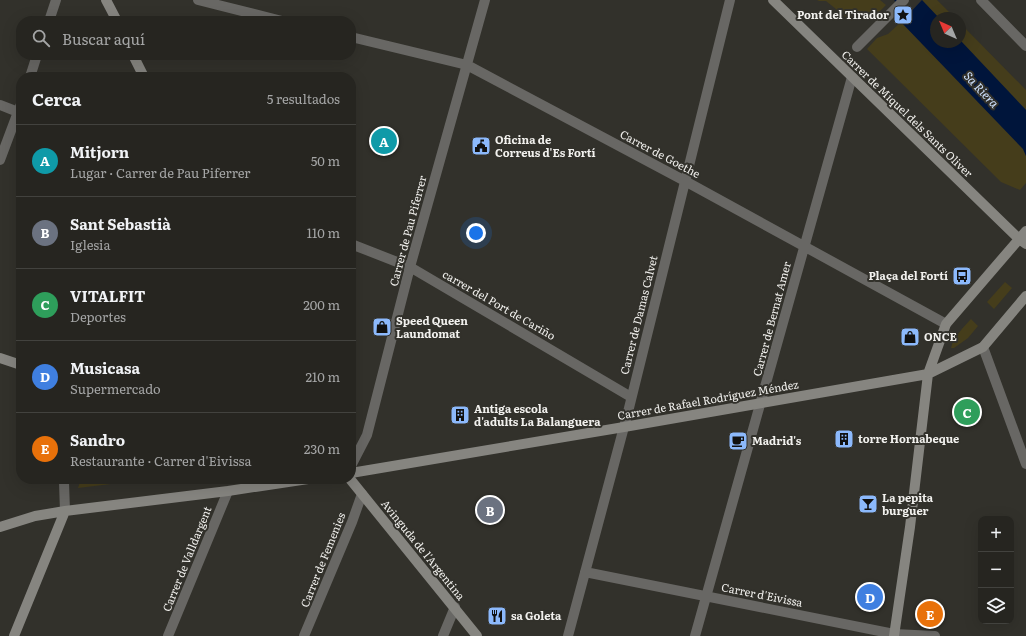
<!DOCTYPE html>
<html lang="es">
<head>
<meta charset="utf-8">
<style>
  :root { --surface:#262520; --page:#32312d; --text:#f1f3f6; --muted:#a4a5a5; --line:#42423e; --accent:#8c9099 }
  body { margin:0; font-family:Literata,serif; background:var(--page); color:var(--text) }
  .controls { position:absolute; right:12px; bottom:12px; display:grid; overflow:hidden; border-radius:8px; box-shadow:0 4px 16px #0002 }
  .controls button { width:36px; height:36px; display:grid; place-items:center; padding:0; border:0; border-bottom:1px solid var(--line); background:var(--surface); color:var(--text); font:20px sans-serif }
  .compass { position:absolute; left:930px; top:12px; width:36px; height:36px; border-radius:50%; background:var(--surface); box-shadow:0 4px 16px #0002; rotate:316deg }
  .you { position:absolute; left:476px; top:233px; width:14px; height:14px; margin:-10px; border:3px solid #fff; border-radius:50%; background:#1a73e8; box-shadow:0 0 0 6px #1a73e833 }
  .badge { display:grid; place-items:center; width:26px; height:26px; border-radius:50%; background:var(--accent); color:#fff; font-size:13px; font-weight:700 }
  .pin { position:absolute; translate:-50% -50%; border:2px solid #fff; box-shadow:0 1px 4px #0006 }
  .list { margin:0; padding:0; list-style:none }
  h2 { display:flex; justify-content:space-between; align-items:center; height:52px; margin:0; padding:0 16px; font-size:17px }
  h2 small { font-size:13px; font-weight:400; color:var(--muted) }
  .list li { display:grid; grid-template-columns:26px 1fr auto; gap:12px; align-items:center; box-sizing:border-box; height:72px; padding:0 16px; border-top:1px solid var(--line) }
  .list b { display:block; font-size:15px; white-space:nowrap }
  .list p { margin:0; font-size:13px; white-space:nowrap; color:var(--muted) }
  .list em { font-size:13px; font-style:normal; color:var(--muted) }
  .icon { flex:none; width:22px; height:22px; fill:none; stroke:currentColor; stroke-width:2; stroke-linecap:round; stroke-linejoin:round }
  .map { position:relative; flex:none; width:1026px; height:636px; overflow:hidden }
  .search { position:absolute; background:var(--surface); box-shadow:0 4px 16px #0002; left:16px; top:16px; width:340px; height:44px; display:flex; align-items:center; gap:10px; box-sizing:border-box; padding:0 14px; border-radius:16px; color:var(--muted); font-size:15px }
  .panel { position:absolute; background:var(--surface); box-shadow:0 4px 16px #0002; left:16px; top:72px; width:340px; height:412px; border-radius:16px }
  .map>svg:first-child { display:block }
  .green { fill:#453d1b }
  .water { fill:#00153b }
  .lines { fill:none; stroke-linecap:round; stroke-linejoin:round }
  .stream { stroke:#00153b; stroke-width:5 }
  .street { stroke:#686764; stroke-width:10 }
  .secondary { stroke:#868580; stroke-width:10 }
  .labels { text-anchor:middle; stroke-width:4; stroke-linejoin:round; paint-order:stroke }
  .poi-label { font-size:11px; font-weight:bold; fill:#f1f0ed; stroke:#32312b; text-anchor:start }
  .street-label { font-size:11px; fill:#f1f0ed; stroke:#32312b }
  .water-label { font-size:12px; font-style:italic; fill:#cfe2fe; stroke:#32312b }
</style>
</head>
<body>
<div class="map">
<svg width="1026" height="636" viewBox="0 0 1026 636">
  <rect width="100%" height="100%" fill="#32312b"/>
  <path class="green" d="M817,0H880L886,5L874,17H867L859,13L851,21L826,1H819Z
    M922,0H937L955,18H939Z
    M901,22L1023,149L1026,156V183L1020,190L1001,182L867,49L877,38L888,34Z
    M960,23L1026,90V110L960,40Z
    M1005,282L1012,288L994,309L987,302Z
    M971,319L978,326L968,338L954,348H951C953,337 964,327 971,319Z
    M81,479H152L78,488Z"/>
  <path class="water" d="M922,0L939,18H936V42H960V40L1026,110V156L1023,149L901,22Z"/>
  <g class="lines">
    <path class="stream" d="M897,0L914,18"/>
    <path class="street" d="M198,0L282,21
      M981,0L1026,46
      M49,21L56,0
      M351,37L467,65L685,181L946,324
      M857,47L904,0
      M30,77L37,55
      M0,105L18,112
      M0,160L21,104
      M351,244L410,267L631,397
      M983,347L1026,464
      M351,466L367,435L410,267L485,0
      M65,511L64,482L65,479
      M585,572L894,634L935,636
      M168,636L228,491
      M304,636L352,522L362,494
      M443,636L455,607
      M568,636L628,412L730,0
      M695,636L852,77"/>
    <path class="secondary" d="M106,0L117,21
      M773,0L1019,239L1026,244
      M133,55L144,77
      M0,358L21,365
      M351,473L624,427L928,374L983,347L1026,296
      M350,479L477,636
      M0,527L35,516L65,511L228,491L308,479
      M14,636L65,511
      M894,636L910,527L928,374L946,324L1026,231"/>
  </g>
  <defs>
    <g id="sight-square" transform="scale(1)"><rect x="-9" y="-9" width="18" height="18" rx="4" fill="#8cb9fc" stroke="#32312b"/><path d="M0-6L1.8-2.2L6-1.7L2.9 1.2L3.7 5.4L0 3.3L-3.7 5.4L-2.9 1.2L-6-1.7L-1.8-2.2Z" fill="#111"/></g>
    <g id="civic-square" transform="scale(1)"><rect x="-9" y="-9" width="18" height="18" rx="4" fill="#8cb9fc" stroke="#32312b"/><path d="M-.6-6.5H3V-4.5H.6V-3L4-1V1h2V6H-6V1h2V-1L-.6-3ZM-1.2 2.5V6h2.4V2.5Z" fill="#111"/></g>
    <g id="bus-square" transform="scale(1)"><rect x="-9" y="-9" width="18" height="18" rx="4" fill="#8cb9fc" stroke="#32312b"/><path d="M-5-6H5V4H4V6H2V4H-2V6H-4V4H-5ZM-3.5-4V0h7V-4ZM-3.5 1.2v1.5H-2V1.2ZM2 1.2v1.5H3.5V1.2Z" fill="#111"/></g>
    <g id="shop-square" transform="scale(1)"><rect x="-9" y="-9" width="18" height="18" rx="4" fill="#8cb9fc" stroke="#32312b"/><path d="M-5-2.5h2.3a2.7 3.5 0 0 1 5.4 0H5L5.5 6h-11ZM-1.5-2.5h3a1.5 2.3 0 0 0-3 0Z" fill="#111"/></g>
    <g id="building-square" transform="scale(1)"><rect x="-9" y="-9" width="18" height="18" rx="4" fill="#8cb9fc" stroke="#32312b"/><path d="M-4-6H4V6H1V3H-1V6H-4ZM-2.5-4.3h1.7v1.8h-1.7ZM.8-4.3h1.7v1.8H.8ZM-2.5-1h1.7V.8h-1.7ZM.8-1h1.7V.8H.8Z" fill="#111"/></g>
    <g id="cafe-square" transform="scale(1)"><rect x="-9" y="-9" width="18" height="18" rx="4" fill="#8cb9fc" stroke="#32312b"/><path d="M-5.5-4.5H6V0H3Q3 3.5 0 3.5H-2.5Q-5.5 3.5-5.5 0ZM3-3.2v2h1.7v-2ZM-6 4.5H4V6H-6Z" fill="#111"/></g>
    <g id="bar-square" transform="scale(1)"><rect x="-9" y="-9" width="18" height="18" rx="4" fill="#8cb9fc" stroke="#32312b"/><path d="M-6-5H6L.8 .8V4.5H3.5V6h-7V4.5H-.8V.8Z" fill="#111"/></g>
    <g id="restaurant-square" transform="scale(1)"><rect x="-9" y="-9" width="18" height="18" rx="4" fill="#8cb9fc" stroke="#32312b"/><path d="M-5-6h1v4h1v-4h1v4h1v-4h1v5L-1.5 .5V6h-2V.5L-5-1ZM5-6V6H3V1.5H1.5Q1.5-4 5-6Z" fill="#111"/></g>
  </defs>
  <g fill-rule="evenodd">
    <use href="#sight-square" x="903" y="15"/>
    <use href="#civic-square" x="481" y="146"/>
    <use href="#bus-square" x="962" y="276"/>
    <use href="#shop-square" x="382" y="327"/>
    <use href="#shop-square" x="910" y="337"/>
    <use href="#building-square" x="460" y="415"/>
    <use href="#building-square" x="844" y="439"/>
    <use href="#cafe-square" x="738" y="441"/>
    <use href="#bar-square" x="868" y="504"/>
    <use href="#restaurant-square" x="497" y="616"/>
  </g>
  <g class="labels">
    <g class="poi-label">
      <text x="889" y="19" text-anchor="end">Pont del Tirador</text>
      <text x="495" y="144">Oficina de<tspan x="495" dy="13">Correus d'Es Fortí</tspan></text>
      <text x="948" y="280" text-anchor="end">Plaça del Fortí</text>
      <text x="396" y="325">Speed Queen<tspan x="396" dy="13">Laundomat</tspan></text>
      <text x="924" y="341">ONCE</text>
      <text x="474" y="413">Antiga escola<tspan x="474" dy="13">d'adults La Balanguera</tspan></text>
      <text x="858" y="443">torre Hornabeque</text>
      <text x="752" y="445">Madrid's</text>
      <text x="882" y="502">La pepita<tspan x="882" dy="13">burguer</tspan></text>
      <text x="511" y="620">sa Goleta</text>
    </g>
    <g class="street-label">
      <text transform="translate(907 114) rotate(44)" y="4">Carrer de Miquel dels Sants Oliver</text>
      <text transform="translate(660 154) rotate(28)" y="4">Carrer de Goethe</text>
      <text transform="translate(408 231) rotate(-75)" y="4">Carrer de Pau Piferrer</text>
      <text transform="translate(499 305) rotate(30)" y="4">carrer del Port de Cariño</text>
      <text transform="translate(639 315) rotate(-76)" y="4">Carrer de Damas Calvet</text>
      <text transform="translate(772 319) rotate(-75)" y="4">Carrer de Bernat Amer</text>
      <text transform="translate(708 400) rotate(-10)" y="4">Carrer de Rafael Rodríguez Méndez</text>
      <text transform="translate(423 550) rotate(51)" y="4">Avinguda de l'Argentina</text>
      <text transform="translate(187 559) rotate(-68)" y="4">Carrer de Valldargent</text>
      <text transform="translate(323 560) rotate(-68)" y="4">Carrer de Femenies</text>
      <text transform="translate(762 595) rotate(11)" y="4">Carrer d'Eivissa</text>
    </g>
    <g class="water-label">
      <text transform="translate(981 90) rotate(47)" y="4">Sa Riera</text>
    </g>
  </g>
</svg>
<div class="controls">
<button>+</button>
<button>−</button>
<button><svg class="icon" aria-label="layers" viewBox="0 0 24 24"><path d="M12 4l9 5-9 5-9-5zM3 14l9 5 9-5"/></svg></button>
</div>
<svg class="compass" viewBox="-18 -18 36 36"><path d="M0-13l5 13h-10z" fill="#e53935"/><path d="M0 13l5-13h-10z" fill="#a4a5a5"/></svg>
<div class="you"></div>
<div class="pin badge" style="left:384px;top:141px;background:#0f9aa8">A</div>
<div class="pin badge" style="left:490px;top:510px;background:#6b7280">B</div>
<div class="pin badge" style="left:967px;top:412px;background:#2e9e5b">C</div>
<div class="pin badge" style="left:870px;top:597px;background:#3f7fe0">D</div>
<div class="pin badge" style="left:930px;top:614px;background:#e8710a">E</div>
<div class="search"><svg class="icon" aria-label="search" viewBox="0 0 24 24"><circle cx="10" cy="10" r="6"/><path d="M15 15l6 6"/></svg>Buscar aquí</div>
<section class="panel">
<h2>Cerca<small>5 resultados</small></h2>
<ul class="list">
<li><span class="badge" style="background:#0f9aa8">A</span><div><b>Mitjorn</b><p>Lugar · Carrer de Pau Piferrer</p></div><em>50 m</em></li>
<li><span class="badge" style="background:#6b7280">B</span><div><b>Sant Sebastià</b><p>Iglesia</p></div><em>110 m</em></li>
<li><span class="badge" style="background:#2e9e5b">C</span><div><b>VITALFIT</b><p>Deportes</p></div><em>200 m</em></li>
<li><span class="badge" style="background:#3f7fe0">D</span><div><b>Musicasa</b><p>Supermercado</p></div><em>210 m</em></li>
<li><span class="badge" style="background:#e8710a">E</span><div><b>Sandro</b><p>Restaurante · Carrer d'Eivissa</p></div><em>230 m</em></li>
</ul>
</section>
</div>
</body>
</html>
